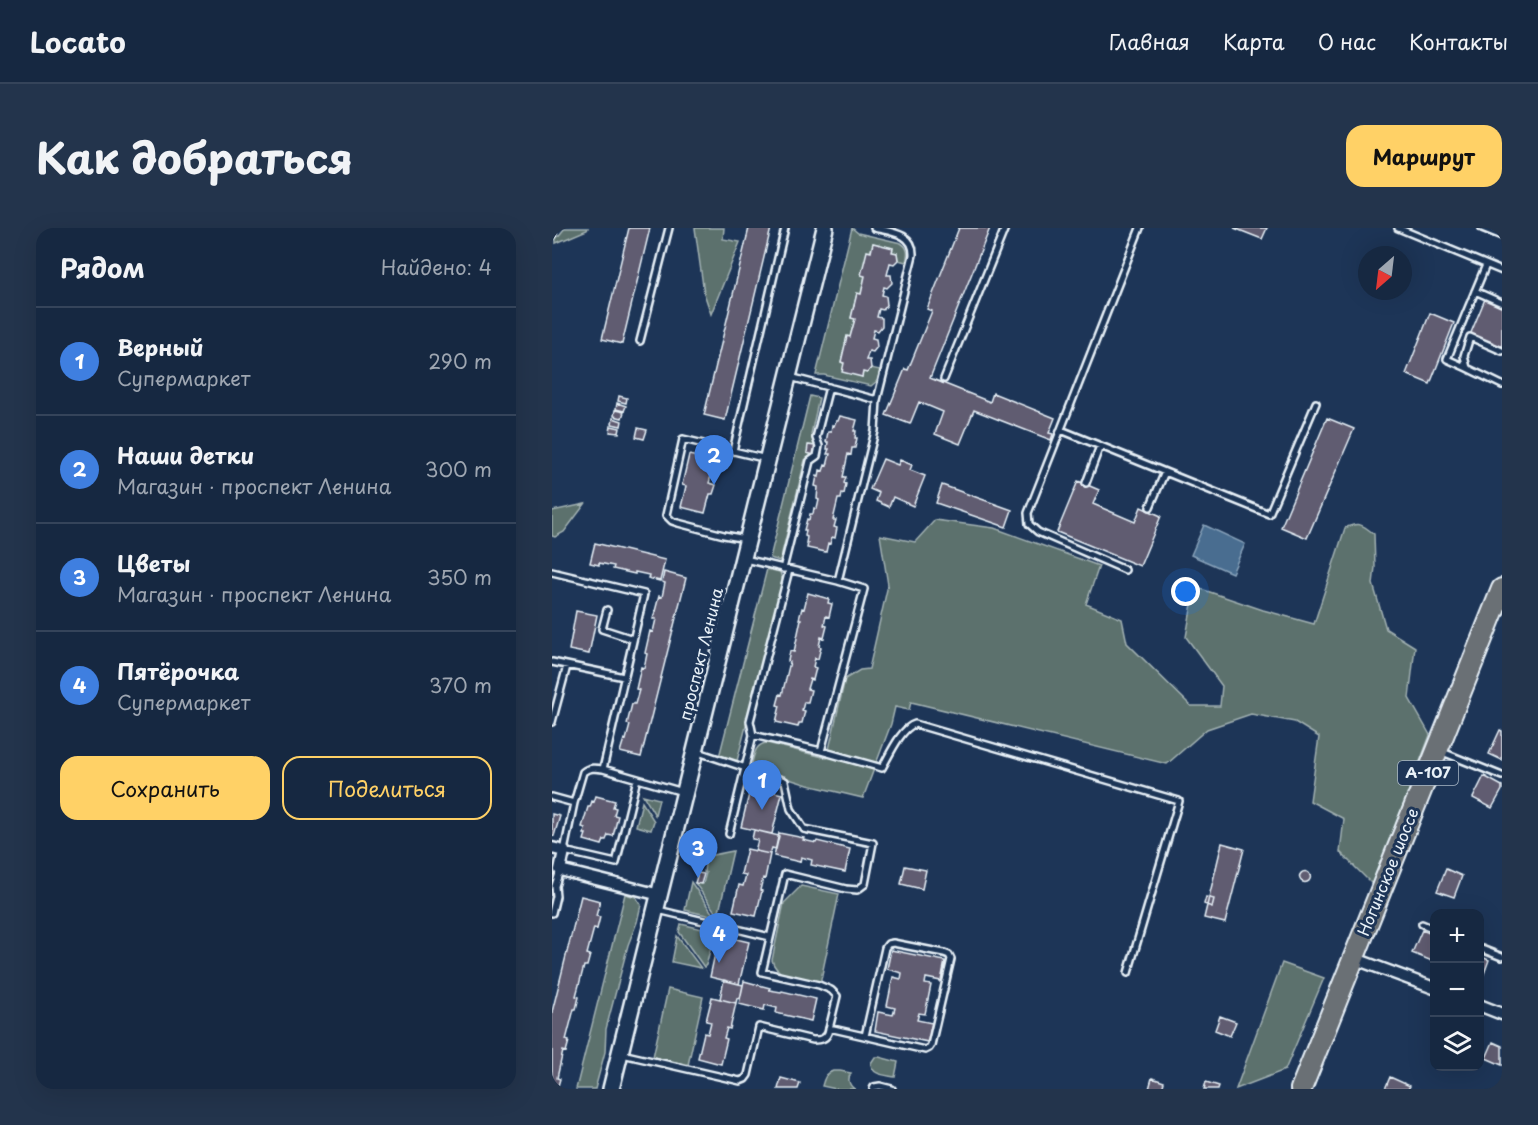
<!DOCTYPE html>
<html lang="ru">
<head>
<meta charset="utf-8">
<style>
  :root { --surface:#162841; --page:#23344c; --text:#f1f3f6; --muted:#9ea6b1; --line:#35445a; --accent:#ffd166 }
  body { margin:0; font-family:"Playpen Sans",sans-serif; background:var(--page); color:var(--text) }
  .controls { position:absolute; right:18px; bottom:18px; display:grid; overflow:hidden; border-radius:12px; box-shadow:0 6px 24px #0002 }
  .controls button { width:54px; height:54px; display:grid; place-items:center; padding:0; border:0; border-bottom:2px solid var(--line); background:var(--surface); color:var(--text); font:30px sans-serif }
  .compass { position:absolute; left:806px; top:18px; width:54px; height:54px; border-radius:50%; background:var(--surface); box-shadow:0 6px 24px #0002; rotate:208deg }
  .you { position:absolute; left:634px; top:364px; width:21px; height:21px; margin:-15px; border:4px solid #fff; border-radius:50%; background:#1a73e8; box-shadow:0 0 0 9px #1a73e833 }
  .badge { display:grid; place-items:center; width:39px; height:39px; border-radius:50%; background:var(--accent); color:#fff; font-size:20px; font-weight:700 }
  .pin { position:absolute; translate:-50% -50px; filter:drop-shadow(0 2px 3px #0008) }
  .pin::after { content:''; position:absolute; top:32px; width:21px; height:18px; background:inherit; clip-path:polygon(0 0,100% 0,50% 100%) }
  .list { margin:0; padding:0; list-style:none }
  h2 { display:flex; justify-content:space-between; align-items:center; height:78px; margin:0; padding:0 24px; font-size:26px }
  h2 small { font-size:20px; font-weight:400; color:var(--muted) }
  .list li { display:grid; grid-template-columns:39px 1fr auto; gap:18px; align-items:center; box-sizing:border-box; height:108px; padding:0 24px; border-top:2px solid var(--line) }
  .list b { display:block; font-size:22px; white-space:nowrap }
  .list p { margin:0; font-size:20px; white-space:nowrap; color:var(--muted) }
  .list em { font-size:20px; font-style:normal; color:var(--muted) }
  .actions { display:flex; gap:12px; padding:18px 24px }
  .actions a { flex:1; padding:14px 0; border:2px solid var(--accent); border-radius:18px; text-align:center; font-size:21px; color:var(--accent) }
  .actions .main { background:var(--accent); color:#111 }
  .icon { flex:none; width:33px; height:33px; fill:none; stroke:currentColor; stroke-width:2; stroke-linecap:round; stroke-linejoin:round }
  .map { position:relative; flex:none; width:950px; height:861px; overflow:hidden; border-radius:18px }
  header { display:flex; align-items:center; gap:36px; box-sizing:border-box; height:84px; padding:0 30px; background:var(--surface); border-bottom:2px solid var(--line) }
  header strong { font-size:28px }
  nav { display:flex; gap:33px; margin-inline-start:auto; font-size:21px }
  .intro { display:flex; align-items:center; justify-content:space-between; box-sizing:border-box; height:144px; padding:0 36px }
  h1 { margin:0; font-size:42px }
  .button { padding:15px 27px; border-radius:18px; background:var(--accent); color:#111; font-size:21px; font-weight:700 }
  main { display:flex; gap:36px; padding:0 36px }
  aside { flex:1; background:var(--surface); border-radius:18px; box-shadow:0 6px 24px #0002 }
  .map>svg:first-child { display:block }
  .green { fill:#5b716d; stroke:#a2b1b2; stroke-width:1.5 }
  .water { fill:#486d90; stroke:#88a2ba; stroke-width:1.5 }
  .building { fill:#605b71; stroke:#e8f1f8; stroke-width:1.5 }
  .lines { fill:none; stroke-linecap:round; stroke-linejoin:round }
  .lane-casing { stroke:#e8f1f8; stroke-width:10 }
  .street-casing { stroke:#e8f1f8; stroke-width:15 }
  .secondary-casing { stroke:#e8f1f8; stroke-width:20 }
  .highway-casing { stroke:#e8f1f8; stroke-width:24 }
  .lane { stroke:#1d3557; stroke-width:5 }
  .street { stroke:#1d3557; stroke-width:10 }
  .secondary { stroke:#1d3557; stroke-width:15 }
  .highway { stroke:#6b6f75; stroke-width:20 }
  .labels { text-anchor:middle; stroke-width:6; stroke-linejoin:round; paint-order:stroke }
  .shield { fill:#1d3557; stroke:#abb9c8; stroke-width:1.5 }
  .shield-label { font-size:15px; font-weight:bold; fill:#e8f1f8 }
  .street-label { font-size:16px; fill:#e8f1f8; stroke:#1d3557 }
</style>
</head>
<body>
<header>
<strong>Locato</strong>
<nav><a>Главная</a><a>Карта</a><a>О нас</a><a>Контакты</a></nav>
</header>
<div class="intro"><h1>Как добраться</h1><a class="button">Маршрут</a></div>
<main>
<aside>
<h2>Рядом<small>Найдено: 4</small></h2>
<ul class="list">
<li><span class="badge" style="background:#3f7fe0">1</span><div><b>Верный</b><p>Супермаркет</p></div><em>290 m</em></li>
<li><span class="badge" style="background:#3f7fe0">2</span><div><b>Наши детки</b><p>Магазин · проспект Ленина</p></div><em>300 m</em></li>
<li><span class="badge" style="background:#3f7fe0">3</span><div><b>Цветы</b><p>Магазин · проспект Ленина</p></div><em>350 m</em></li>
<li><span class="badge" style="background:#3f7fe0">4</span><div><b>Пятёрочка</b><p>Супермаркет</p></div><em>370 m</em></li>
</ul>
<div class="actions"><a class="main">Сохранить</a><a>Поделиться</a></div>
</aside>
<div class="map">
<svg width="950" height="861" viewBox="0 0 950 861">
  <rect width="100%" height="100%" fill="#1d3557"/>
  <filter id="ink" filterUnits="userSpaceOnUse"><feTurbulence type="fractalNoise" baseFrequency=".0167" numOctaves="2"/><feDisplacementMap in="SourceGraphic" scale="12" xChannelSelector="R" yChannelSelector="G"/><feConvolveMatrix kernelMatrix="1 2 1 2 8 2 1 2 1" color-interpolation-filters="sRGB"/></filter>
  <g filter="url(#ink)">
    <path class="green" d="M13,0H36L35,2L4,15V11Z
      M143,0H172L171,11L188,14L159,86L152,65Z
      M300,0L306,5L349,15C357,20 356,26 354,34L346,32L345,25L340,24L341,20L321,15L310,47L313,48L309,66H305L299,90L303,91L298,109H295L289,134L310,149L311,144L315,145L319,140L328,142L325,153L319,158L272,147H264Z
      M258,168L267,170L259,206L263,218L257,217L255,225L262,227L253,232L228,333L218,330Z
      M33,276L12,304L3,309L0,308V283Z
      M383,292L442,300L547,338L534,376L570,391L575,415L639,478H668L670,458L634,409L643,359L711,382L762,396L793,300C807,293 811,297 822,306L823,339L821,356L834,401L863,419L857,470L878,507L821,657L788,624L792,591L758,573L767,509L743,494L699,486L655,501L615,536L359,474L357,482L343,479L339,496L311,570L256,557L199,539C202,529 202,516 215,515L275,530L293,451L308,442L317,441L336,357L328,307L363,314Z
      M215,341L228,344L231,354L185,533L167,529Z
      M91,567L107,571L103,587Z
      M90,574L102,593L99,602L84,598Z
      M181,623L166,688L143,655L151,656L154,645L152,644L153,636L150,635L151,629Z
      M139,654L163,689L133,682Z
      M249,658L287,666L268,756C252,752 224,751 220,732L232,675Z
      M73,666L84,669L89,677L85,694L76,717L54,801L53,824L43,861H24Z
      M129,696L163,704L154,737L152,739L127,704Z
      M125,708L149,740L120,734Z
      M730,735L772,750L733,842L684,861Z
      M116,761L151,769L136,837L101,829Z
      M323,829H327L346,834L343,849C333,847 319,847 319,835Z
      M281,843H288L299,845C295,851 297,858 303,861H284L270,858C272,851 273,846 281,843Z"/>
    <path class="water" d="M652,297L693,316L680,345L639,327Z"/>
    <path class="building" d="M77,0H98L70,116L50,111Z
      M197,0H219L173,192L152,187Z
      M407,0H438L378,150L438,174L441,165L503,190L497,205L501,206L499,212L422,182L408,216L383,206L391,184L367,174L358,196L334,187L353,141L356,142L380,83L375,81Z
      M682,0H715L710,11Z
      M321,15L341,20L340,24L345,25L346,32L342,36L338,35L335,47H339L340,55L335,60L332,59L330,67L334,68L335,77L331,82L327,81L325,89L330,90V98L326,103L322,102L320,110L324,111L325,119L321,124L317,123L314,132H318L319,140L315,145L311,144L310,149L290,144L292,135L289,134L295,108L298,109L303,91L299,90L305,65L309,66L313,48L309,47L315,23L319,24Z
      M933,71L950,79V121L918,107Z
      M878,85L902,95L878,156L854,146Z
      M67,168L75,170L74,175L66,173Z
      M65,175L74,178L72,183L64,181Z
      M63,182L72,184L70,190L62,188Z
      M288,188L305,192L302,203H304L303,210H305L303,220H300L299,227L296,226L291,249H294L292,255L294,256L292,266L290,265L289,271H286L281,292H284L282,299L285,300L283,310L280,309L278,316L276,315L274,324L255,320L256,315H254L255,309L253,308L254,302H252L255,291L257,292L258,286H261L262,280L265,281L267,272L265,271L266,259L263,258L265,248L267,249L268,242L271,243L273,237L275,238L278,226H275L277,221H275L276,214H274L276,204H279L280,197L282,198L284,193H286Z
      M61,190L70,193L69,198L60,196Z
      M775,190L802,201L755,310L729,299Z
      M59,198L68,200L67,205L58,204Z
      M86,200L95,202L92,211L84,209Z
      M256,217L263,218L262,227L255,225Z
      M137,227L163,233L157,255L164,257L161,266H158L153,285L129,279L134,258L130,257Z
      M331,231L346,237L348,232L360,237L358,242L373,248L361,278L341,269L337,279L324,273L327,265L318,261Z
      M526,253L547,262L541,276L583,294L589,279L609,288L588,338L505,304Z
      M390,257L460,282L454,299L384,275Z
      M43,315L113,332L108,353L96,350L97,347L83,344V346L61,341L62,338L47,335V337L38,335Z
      M112,344L134,350L89,529L68,524L72,511L74,512L78,497L75,496L80,476H83L87,462L84,461L89,439L92,440L95,426L93,425L98,403L101,404L104,391H101L107,368L110,369L113,355L110,354Z
      M256,365L277,371L276,375L280,376L277,389L274,388L272,397L275,398L272,410L269,409L267,418L269,419L266,431L263,430L261,439L264,440L261,452L258,451L255,461L259,462L256,474H252L250,482L253,483L250,495H247L246,499L224,494L228,478L225,477L228,466L230,467L238,434L236,433L238,423L242,424L249,391H247L250,380L252,381Z
      M24,383L45,387L37,426L17,422Z
      M948,502L950,503V532L937,526Z
      M932,548L950,558V562L940,580L921,570Z
      M199,558L230,566L220,606L189,599Z
      M44,568L63,573L61,579L64,580L62,587L66,588L61,608L56,607L54,612H52L50,617L32,612L34,606H32L33,600L30,599L36,579H38L40,573L42,574Z
      M0,586L8,588L2,608L0,607Z
      M202,602L227,608L224,621L220,620L218,626L203,623L206,612L200,611Z
      M227,605L252,610L251,612L264,615L265,613L298,621L293,644L259,637L260,632L249,629L248,634L222,628Z
      M670,615L692,621L673,695L652,690Z
      M195,621L218,626L213,651L211,650L208,662L210,663L204,688L181,683L187,657L191,658L194,647L189,646Z
      M353,638L374,642L370,661L349,656Z
      M894,641L910,648L902,669L885,663Z
      M747.5 649a5.5 5.5 0 1 1 11 0a5.5 5.5 0 1 1-11 0Z
      M146,645L152,646L149,656L143,655Z
      M29,668L48,673L44,688L48,689L45,701L42,700L35,726L38,727L35,738H32L24,768L27,769L24,781H22L14,812L17,813L14,824L11,823L5,850L8,851L5,861H0V784Z
      M654,669L662,671L660,679L652,676Z
      M870,702L882,707V726L880,733L860,725Z
      M167,707L197,714L187,756L158,749Z
      M339,722L393,733L389,753L374,750L373,756L379,757L373,786L367,785L365,792L380,795L376,814L323,803L326,784L341,787L343,780L335,778L341,749L349,751L350,745L335,741Z
      M927,728L937,732L929,754L927,753Z
      M172,752L191,757L188,771L185,770L184,775L168,771Z
      M192,753L218,760L217,762L229,764L230,763L264,771L259,793L224,785L225,780L213,777L212,782L187,776Z
      M160,769L184,775L178,801L175,800L172,810L175,811L169,836L146,830L152,805L156,806L159,794L154,793Z
      M668,788L684,794L678,808L663,802Z
      M941,814L950,818V837L934,830Z
      M838,849L858,858L856,861H833Z
      M229,850L248,855L246,861H226Z
      M600,850L612,854L610,861H597Z
      M654,854L667,858L666,861H652Z"/>
    <g class="lines">
      <g class="lane-casing">
        <path id="lane" d="M846,0L950,43
          M930,0L950,8
          M0,8L2,0
          M923,63L950,75
          M88,113L117,0
          M950,123L918,109L912,128L915,140L950,157
          M915,140L895,131L934,37
          M238,149L325,172L361,27C362,5 339,4 322,0
          M392,151L453,0
          M509,202L717,286L764,175
          M181,223L233,0
          M534,255L548,218
          M598,279L613,244
          M194,311L172,307L126,295L120,293L114,287L131,211L215,231
          M231,341L258,233L265,228L267,218L264,210L277,159
          M573,342L486,304L477,296L476,285L588,0
          M0,344L92,366L51,541L131,564
          M286,353L323,203L325,172
          M55,382L50,401L81,411
          M0,434L72,449
          M0,494L15,438
          M201,507L198,493L237,342
          M269,523L330,540C337,528 349,500 363,496L627,573L576,745
          M888,523L950,548
          M51,541C44,540 37,539 31,544L22,575L12,623L64,635L85,551
          M0,569L22,575
          M177,606L201,507L269,523L312,361L286,353L193,331
          M106,682L218,709
          M0,685L4,668L3,658L8,642
          M870,696L882,701
          M927,720L950,729
          M277,800L373,822L377,820L379,817L399,731L397,727L392,725L341,715L336,716L333,720L313,808
          M70,826L188,853L193,851L196,847L207,799L261,812C267,812 273,812 276,805L285,768L279,762L267,757L210,744L233,646L294,661L305,662L313,656L321,615L252,601L239,581L233,553L146,524
          M321,861L322,859L328,858L340,861"/>
      </g>
      <g class="street-casing">
        <path id="street" d="M0,620L12,623L8,642L108,667
          M801,730L882,760
          M927,777L950,786"/>
      </g>
      <g class="secondary-casing">
        <path id="secondary" d="M59,861L273,0"/>
      </g>
      <g class="highway-casing">
        <path id="highway" d="M749,861L950,361"/>
      </g>
      <use href="#lane" class="lane"/>
      <use href="#street" class="street"/>
      <use href="#secondary" class="secondary"/>
      <use href="#highway" class="highway"/>
    </g>
  </g>
  <g class="labels">
    <rect class="shield" x="846" y="533" width="60" height="24" rx="4.5"/>
    <g class="shield-label">
      <text x="876" y="550">А-107</text>
    </g>
    <g class="street-label">
      <text transform="translate(149 426) rotate(-76)" y="6">проспект Ленина</text>
      <text transform="translate(836 644) rotate(-68)" y="6">Ногинское шоссе</text>
    </g>
  </g>
</svg>
<div class="controls">
<button>+</button>
<button>−</button>
<button><svg class="icon" aria-label="layers" viewBox="0 0 24 24"><path d="M12 4l9 5-9 5-9-5zM3 14l9 5 9-5"/></svg></button>
</div>
<svg class="compass" viewBox="-18 -18 36 36"><path d="M0-13l5 13h-10z" fill="#e53935"/><path d="M0 13l5-13h-10z" fill="#9ea6b1"/></svg>
<div class="you"></div>
<div class="pin badge" style="left:210px;top:582px;background:#3f7fe0">1</div>
<div class="pin badge" style="left:162px;top:257px;background:#3f7fe0">2</div>
<div class="pin badge" style="left:146px;top:650px;background:#3f7fe0">3</div>
<div class="pin badge" style="left:167px;top:735px;background:#3f7fe0">4</div>
</div>
</main>
</body>
</html>
